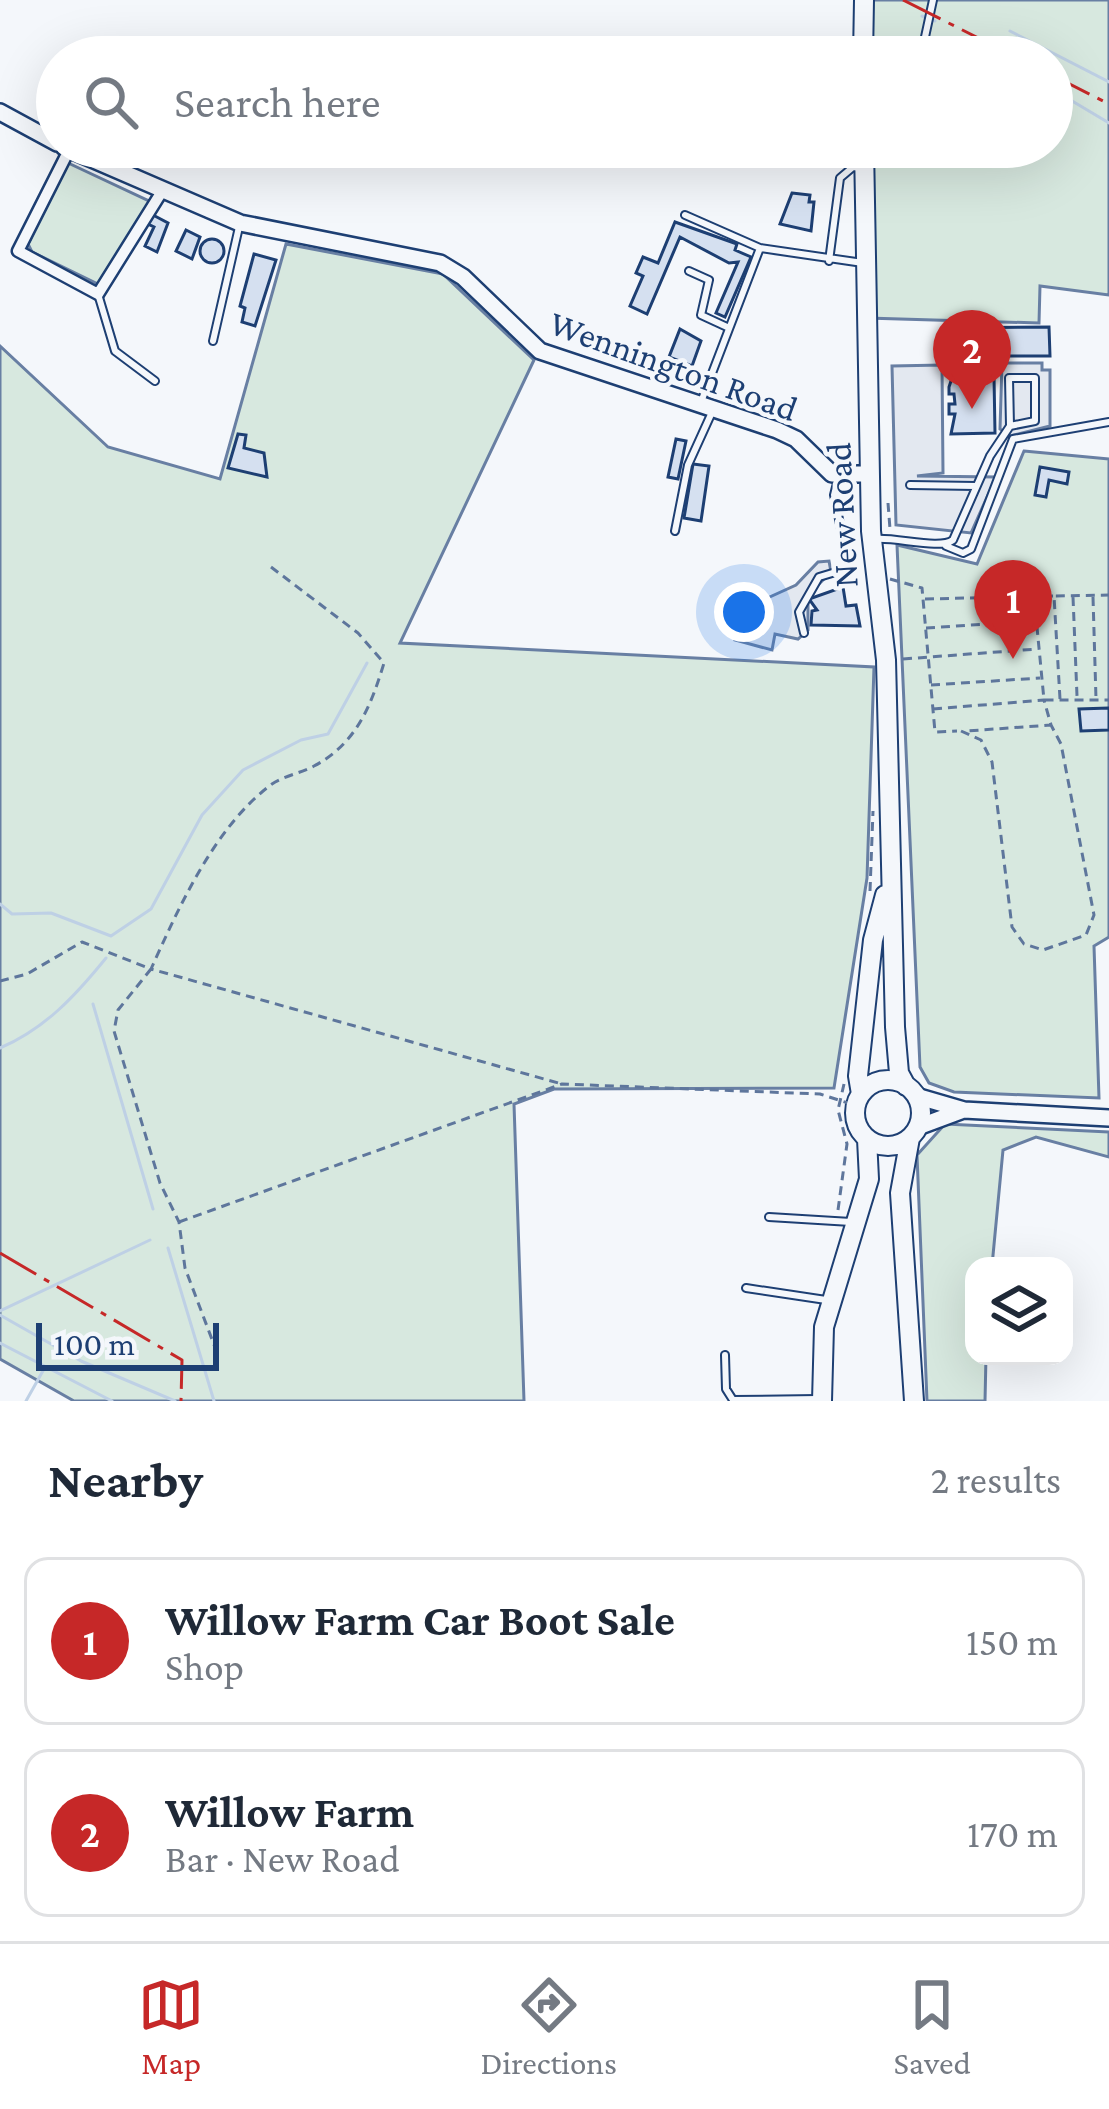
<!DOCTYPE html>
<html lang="en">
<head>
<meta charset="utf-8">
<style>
  :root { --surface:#fff; --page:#f6f6f7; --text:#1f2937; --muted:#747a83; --line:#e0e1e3; --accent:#c62828 }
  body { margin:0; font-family:"Crimson Pro",serif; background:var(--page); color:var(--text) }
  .controls { position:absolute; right:36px; bottom:36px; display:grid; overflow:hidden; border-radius:24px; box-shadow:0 12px 48px #0002 }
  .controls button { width:108px; height:108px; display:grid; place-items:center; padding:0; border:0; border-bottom:3px solid var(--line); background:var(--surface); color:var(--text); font:60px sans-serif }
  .scale { position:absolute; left:36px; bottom:30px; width:183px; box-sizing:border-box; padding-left:12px; border:6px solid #1d3f73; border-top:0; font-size:33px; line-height:42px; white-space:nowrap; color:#1d3f73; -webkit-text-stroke:9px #f4f7fb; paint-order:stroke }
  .you { position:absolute; left:744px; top:612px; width:42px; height:42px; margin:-30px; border:9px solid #fff; border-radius:50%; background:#1a73e8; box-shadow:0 0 0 18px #1a73e833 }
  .badge { display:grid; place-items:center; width:78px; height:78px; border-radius:50%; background:var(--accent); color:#fff; font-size:39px; font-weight:700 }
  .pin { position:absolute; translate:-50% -99px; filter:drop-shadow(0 3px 6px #0008) }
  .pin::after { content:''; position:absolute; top:63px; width:42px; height:36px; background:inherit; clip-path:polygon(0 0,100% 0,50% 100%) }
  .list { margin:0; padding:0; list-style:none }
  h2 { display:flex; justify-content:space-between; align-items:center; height:156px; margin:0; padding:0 48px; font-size:51px }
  h2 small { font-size:39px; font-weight:400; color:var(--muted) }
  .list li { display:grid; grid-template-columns:78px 1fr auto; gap:36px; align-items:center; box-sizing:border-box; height:168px; margin:0 24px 24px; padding:0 24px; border:3px solid var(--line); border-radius:24px }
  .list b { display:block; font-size:45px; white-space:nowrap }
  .list p { margin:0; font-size:39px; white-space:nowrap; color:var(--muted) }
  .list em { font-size:39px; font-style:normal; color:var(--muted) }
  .icon { flex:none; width:66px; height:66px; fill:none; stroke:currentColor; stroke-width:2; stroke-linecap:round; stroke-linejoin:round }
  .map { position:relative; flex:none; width:1109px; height:1401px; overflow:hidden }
  .search { position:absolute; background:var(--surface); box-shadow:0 12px 48px #0002; left:36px; right:36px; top:36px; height:132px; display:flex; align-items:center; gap:30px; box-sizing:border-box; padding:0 42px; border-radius:66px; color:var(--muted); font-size:45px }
  .sheet { height:540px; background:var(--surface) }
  nav { display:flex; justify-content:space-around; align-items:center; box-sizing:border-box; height:168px; border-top:3px solid var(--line); background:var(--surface); font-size:33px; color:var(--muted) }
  nav a { display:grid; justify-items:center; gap:6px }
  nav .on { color:var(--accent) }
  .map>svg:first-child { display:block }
  .green { fill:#d7e8df; stroke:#687fa3; stroke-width:3 }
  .parking { fill:#e3e8f0; stroke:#687fa3; stroke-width:3 }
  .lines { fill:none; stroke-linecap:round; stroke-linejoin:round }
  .stream { stroke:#bed0e5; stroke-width:3 }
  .building { fill:#d5e0f0; stroke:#1d3f73; stroke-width:3 }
  .service-casing { stroke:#1d3f73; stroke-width:10 }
  .minor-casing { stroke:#1d3f73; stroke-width:15 }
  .secondary-casing { stroke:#1d3f73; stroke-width:20 }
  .primary-casing { stroke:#1d3f73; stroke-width:22 }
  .path { stroke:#5e769c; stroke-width:3; stroke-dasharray:9 6; stroke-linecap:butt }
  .service { stroke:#f4f7fb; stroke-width:6 }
  .minor { stroke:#f4f7fb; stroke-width:10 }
  .secondary { stroke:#f4f7fb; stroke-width:15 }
  .primary { stroke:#f4f7fb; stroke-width:18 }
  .power { stroke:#c62828; stroke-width:3; stroke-dasharray:42 9 6 9; stroke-linecap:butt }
  .labels { text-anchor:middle; stroke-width:9; stroke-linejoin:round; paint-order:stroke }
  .street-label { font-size:36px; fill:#1d3f73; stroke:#f4f7fb }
</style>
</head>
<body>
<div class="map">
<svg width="1109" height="1401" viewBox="0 0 1109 1401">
  <rect width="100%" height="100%" fill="#f4f7fb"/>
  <path class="green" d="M864,0H1109V295L1040,286L1039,323L867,318L864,147H1052V57H863Z
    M66,162L151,202L98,284L32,252L28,244Z
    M286,244L443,274L534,360L400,643L874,667L867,878L834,1088L554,1089L514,1104L524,1401H74L0,1359V346L108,447L220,479Z
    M1024,451L1109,459V937L1094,946L1099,1098L954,1092L929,1083L920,1067L897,545L977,564Z
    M945,1124L1109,1132V1157L1036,1137L1003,1150L992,1266H974V1356H986L985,1401H927L917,1155Z"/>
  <path class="parking" d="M1002,363H1042V370H1050V426L1010,436L1000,429Z
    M942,365L943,473L917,476L996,477L971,533L896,525L892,366Z
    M829,561L831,572L808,595V630L798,639L775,634L772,650L735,640L747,598L763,600L796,585L818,562Z"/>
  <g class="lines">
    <path class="stream" d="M922,16L935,21
      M1010,31L1109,82
      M1052,89L1109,123
      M0,904L12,914L51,913L111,936L151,909L202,815L243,770L301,740L328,734L367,663
      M93,1004L153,1209
      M0,1048C45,1029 76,995 106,958
      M168,1248L214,1401
      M0,1311L150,1240
      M0,1315L81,1361L175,1401
      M0,1343L112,1401
      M26,1401L44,1369"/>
  </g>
  <path class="building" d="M792,193L810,195L809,202H814L811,231L780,224Z
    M153,215L168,223L157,252L145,246L154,227L148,224Z
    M675,222L737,244L735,250L751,257L725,317L716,313L738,262L729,263L680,237L647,314L630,306L643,276L636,273L643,257L658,263Z
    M186,230L200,237L192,259L176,251Z
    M200 251a12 12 0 1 1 24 0a12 12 0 1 1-24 0Z
    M254,254L276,260L255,326L242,322L245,308L240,306Z
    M1049,327L1050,356H983L982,372H953V328Z
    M680,329L701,341L692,366L669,357Z
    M954,372H961V378L994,377L995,433L951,434L955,414H949V404H955L954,394H949V387Z
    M238,434L246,435L244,448L264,453L267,477L228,468Z
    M676,439L686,441L678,479L668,477Z
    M693,464L709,466L701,521L684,518Z
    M1040,467L1069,472L1067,484L1049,480L1046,497L1035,495Z
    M843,587L846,606L856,605L860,626L811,625L812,611L817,610L809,599Z
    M1109,708V730L1081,731L1079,709Z"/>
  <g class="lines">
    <g class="service-casing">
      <path id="service" d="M932,54L925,37L933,0
        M685,215L760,248
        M829,261L840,178L853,167L861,168
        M689,271L709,280L701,315L727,327
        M98,294L115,351L155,381
        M213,341L239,227
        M701,402L760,248L863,263
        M910,485L976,486
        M675,531L688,465L713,410
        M875,539C897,537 940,550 953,540L990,456L1010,426L1035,421V378H1009L1010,426
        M946,546L963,553L971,549L1013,439L1109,422
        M804,633L799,612L819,577L849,568L834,495L838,479
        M769,1217L851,1222
        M746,1288L826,1300
        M725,1355L726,1389L733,1400L818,1399"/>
    </g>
    <g class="minor-casing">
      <path id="minor" d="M69,150L18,251L98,294L161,193"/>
    </g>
    <g class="secondary-casing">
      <path id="secondary" d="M0,112L57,143
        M64,147L240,223L440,263L463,277L540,351L777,430L796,439L832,474H870
        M916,1096L964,1110L1109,1118
        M918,1127L961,1111"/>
    </g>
    <g class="primary-casing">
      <path id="primary" d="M863,57L864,0
        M864,147L871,531L886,660L895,1027L899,1073L906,1086
        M855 1113a33 33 0 1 1 66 0a33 33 0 1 1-66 0Z
        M861,1094L858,1076L873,940L885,895
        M910,1138L900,1193L914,1401
        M822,1401L824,1327L869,1179L867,1139"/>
    </g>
    <path class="path" d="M888,503L890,529
      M271,567L358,633L384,663C371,706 356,744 314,766C301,773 284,776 272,784C215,826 179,907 151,969L562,1084
      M890,579L922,588L935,732L957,731
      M1034,596L1044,700H1109
      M1073,597L1077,696
      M1093,597L1096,699
      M925,599L1053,596
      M926,628L1035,621
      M903,659L1037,649
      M931,685L1040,678
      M1060,699L1054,596L1109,595
      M933,709L1044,700L1051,725L967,731
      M961,731L981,740L992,762L1012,927L1024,944L1043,950L1086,935L1094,915L1061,744L1051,725
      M870,891L873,811
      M0,981L27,974L82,942L151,969L118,1010L114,1031L160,1183L179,1222L185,1268L216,1350
      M838,1210L847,1144L838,1110L844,1084
      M179,1222L562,1084L820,1094L848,1103"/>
    <use href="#service" class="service"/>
    <use href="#minor" class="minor"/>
    <use href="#secondary" class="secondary"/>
    <use href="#primary" class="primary"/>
    <path class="power" d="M903,0L1016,57
      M1052,75L1109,104
      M0,1253L182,1360L181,1401"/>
  </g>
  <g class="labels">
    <g class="street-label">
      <text transform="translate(674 365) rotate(20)" y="13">Wennington Road</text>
      <text transform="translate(841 515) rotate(-93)" y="13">New Road</text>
    </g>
  </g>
</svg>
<div class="controls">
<button><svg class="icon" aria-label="layers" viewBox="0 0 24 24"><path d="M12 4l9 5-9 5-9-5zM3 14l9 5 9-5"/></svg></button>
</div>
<div class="scale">100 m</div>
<div class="you"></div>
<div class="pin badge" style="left:1013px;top:659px">1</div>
<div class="pin badge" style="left:972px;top:409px">2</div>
<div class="search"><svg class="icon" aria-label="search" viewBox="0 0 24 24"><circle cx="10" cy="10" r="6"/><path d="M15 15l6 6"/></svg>Search here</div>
</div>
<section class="sheet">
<h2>Nearby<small>2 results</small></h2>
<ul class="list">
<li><span class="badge">1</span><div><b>Willow Farm Car Boot Sale</b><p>Shop</p></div><em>150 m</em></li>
<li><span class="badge">2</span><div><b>Willow Farm</b><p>Bar · New Road</p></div><em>170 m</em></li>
</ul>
</section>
<nav>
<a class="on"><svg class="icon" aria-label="map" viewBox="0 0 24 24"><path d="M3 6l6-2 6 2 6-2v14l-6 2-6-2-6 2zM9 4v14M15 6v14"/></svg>Map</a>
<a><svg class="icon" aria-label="directions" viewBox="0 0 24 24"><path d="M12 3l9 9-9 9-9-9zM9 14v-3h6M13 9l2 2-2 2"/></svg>Directions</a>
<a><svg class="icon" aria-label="saved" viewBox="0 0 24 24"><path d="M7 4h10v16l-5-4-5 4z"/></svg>Saved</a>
</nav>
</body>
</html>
